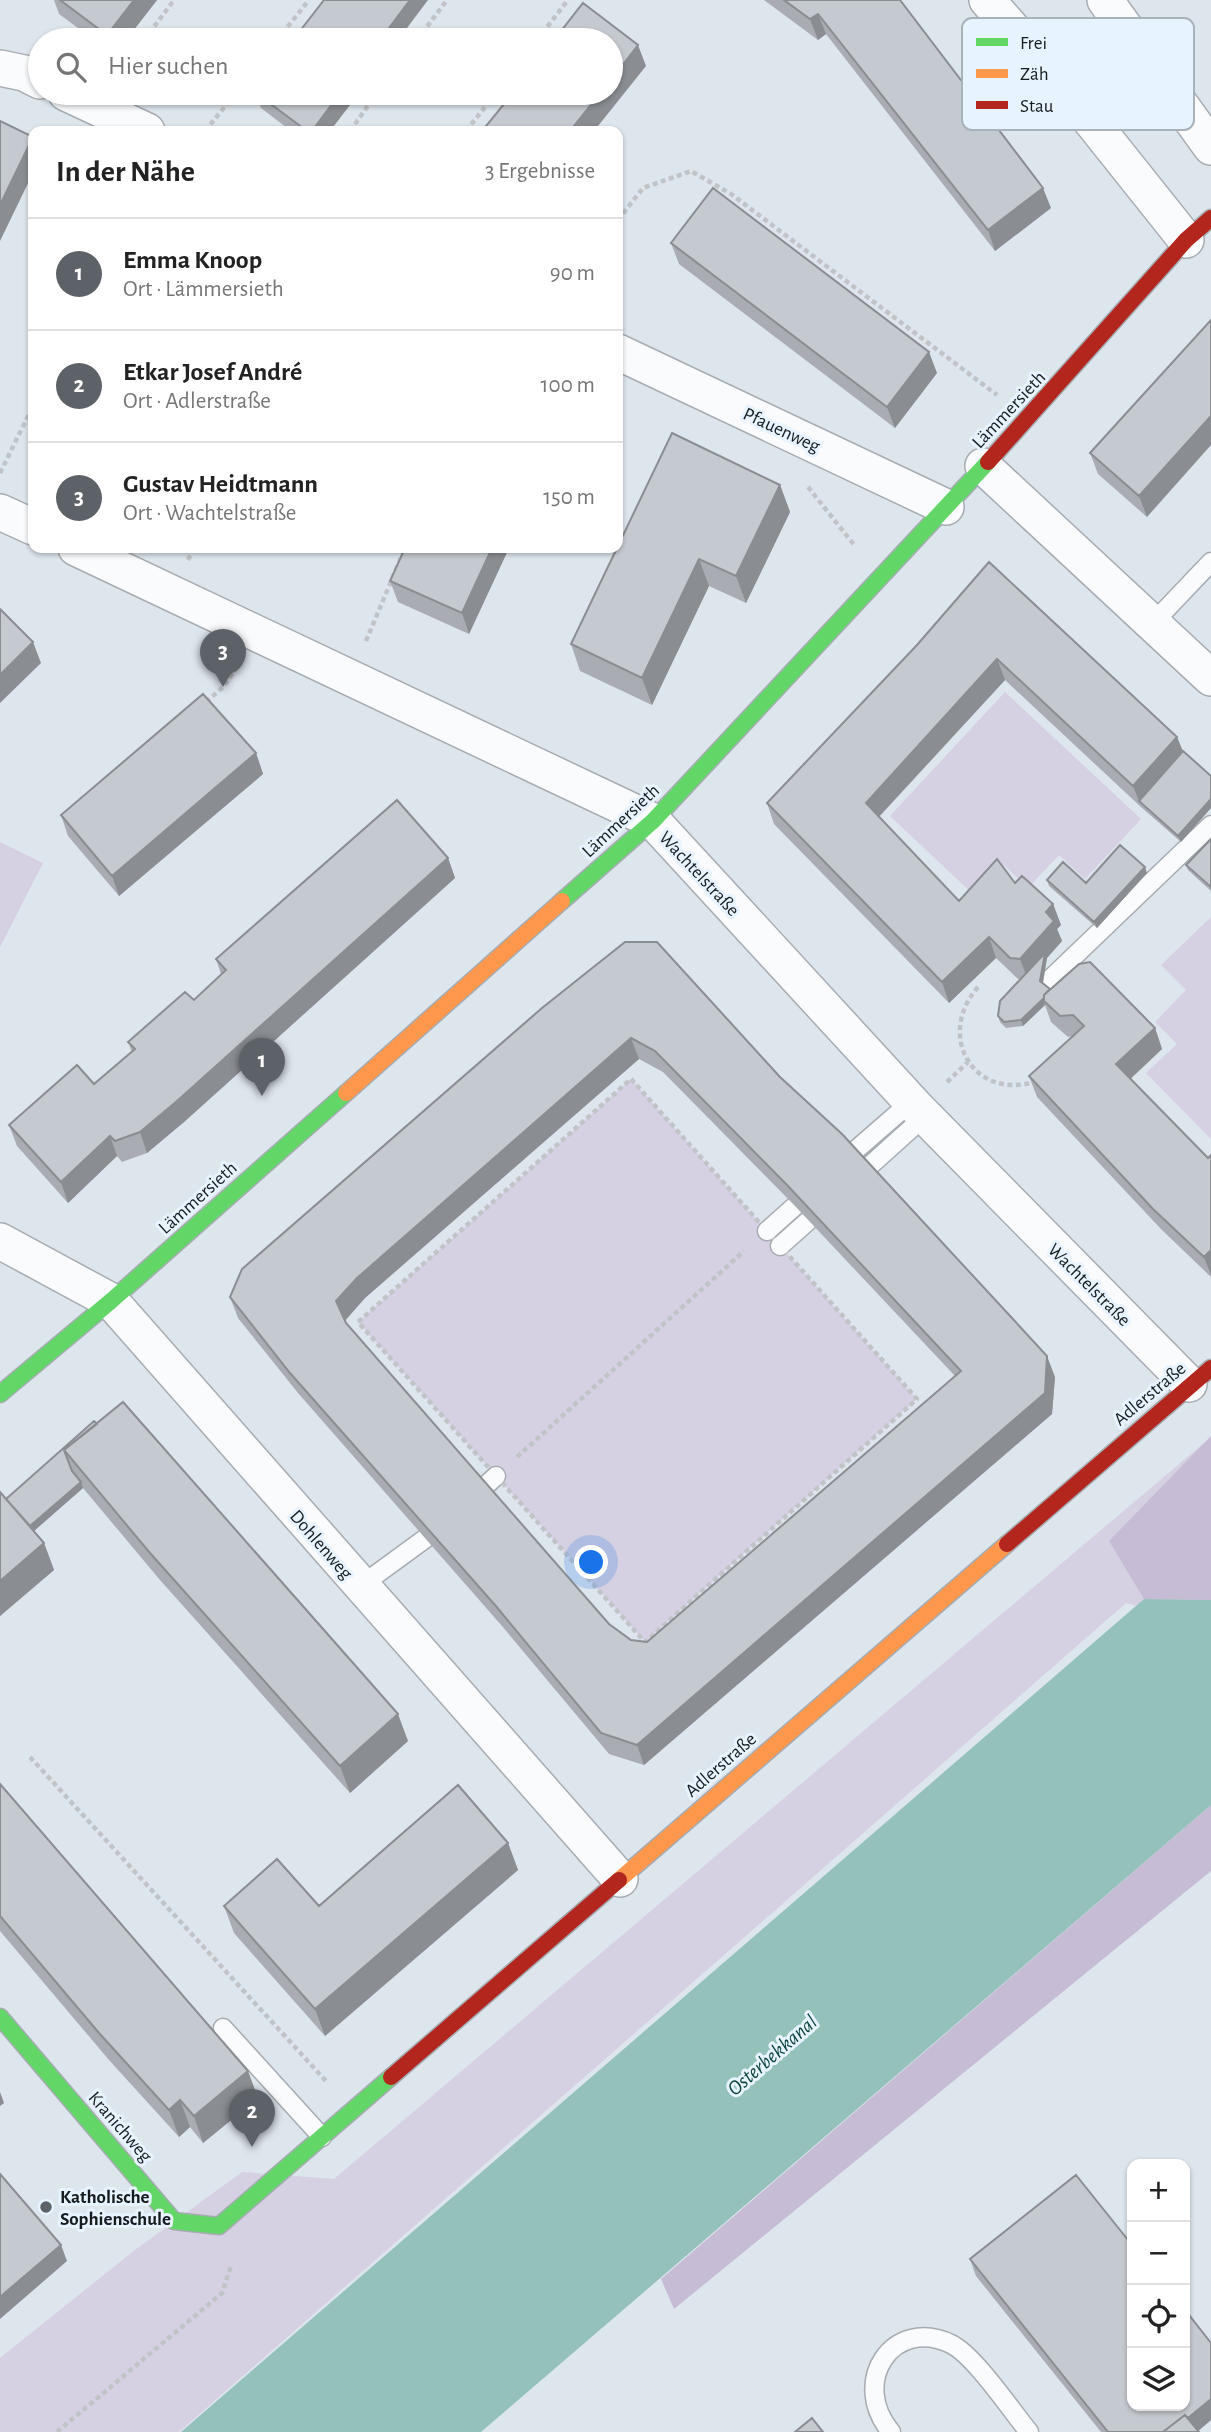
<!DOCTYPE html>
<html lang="de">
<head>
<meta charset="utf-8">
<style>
  :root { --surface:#fff; --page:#f2f2f2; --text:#222; --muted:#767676; --line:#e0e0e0; --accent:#5c6268 }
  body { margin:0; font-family:"Alegreya Sans",sans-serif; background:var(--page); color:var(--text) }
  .controls { position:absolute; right:21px; bottom:21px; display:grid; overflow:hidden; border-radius:14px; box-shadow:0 2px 5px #0004 }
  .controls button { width:63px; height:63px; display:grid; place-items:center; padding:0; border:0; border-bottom:2px solid var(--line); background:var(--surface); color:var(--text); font:35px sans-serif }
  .you { position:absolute; left:592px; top:1563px; width:24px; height:24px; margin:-18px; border:5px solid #fff; border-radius:50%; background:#1a73e8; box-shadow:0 0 0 10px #1a73e833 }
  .badge { display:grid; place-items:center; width:46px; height:46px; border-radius:50%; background:var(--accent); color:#fff; font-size:23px; font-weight:700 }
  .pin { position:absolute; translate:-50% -58px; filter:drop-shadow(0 2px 4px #0008) }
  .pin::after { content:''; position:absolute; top:37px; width:24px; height:21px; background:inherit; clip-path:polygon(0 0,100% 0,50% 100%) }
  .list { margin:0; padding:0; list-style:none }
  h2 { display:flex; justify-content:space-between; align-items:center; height:91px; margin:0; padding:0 28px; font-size:30px }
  h2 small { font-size:23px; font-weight:400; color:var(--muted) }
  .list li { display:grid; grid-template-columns:46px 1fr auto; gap:21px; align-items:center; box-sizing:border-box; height:112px; padding:0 28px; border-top:2px solid var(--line) }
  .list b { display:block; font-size:26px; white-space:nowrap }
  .list p { margin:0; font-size:23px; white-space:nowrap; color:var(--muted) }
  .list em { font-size:23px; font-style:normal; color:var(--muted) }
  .icon { flex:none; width:38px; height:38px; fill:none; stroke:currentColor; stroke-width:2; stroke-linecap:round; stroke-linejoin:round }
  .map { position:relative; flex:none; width:1211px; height:2432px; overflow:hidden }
  .search { position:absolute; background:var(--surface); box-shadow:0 2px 5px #0004; left:28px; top:28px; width:595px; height:77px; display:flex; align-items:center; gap:18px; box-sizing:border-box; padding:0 24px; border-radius:38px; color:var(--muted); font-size:26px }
  .panel { position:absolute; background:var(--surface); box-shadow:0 2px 5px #0004; left:28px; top:126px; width:595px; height:427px; border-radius:14px }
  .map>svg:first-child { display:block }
  .green { fill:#d6d0e3 }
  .forest { fill:#c6bcd6 }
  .water { fill:#95c1bb }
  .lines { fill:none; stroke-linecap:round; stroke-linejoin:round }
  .lane-casing { stroke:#a6acb2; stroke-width:21 }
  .street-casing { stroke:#a6acb2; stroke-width:38 }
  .fast-casing { stroke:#a6acb2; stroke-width:19 }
  .slow-casing { stroke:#a6acb2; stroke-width:19 }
  .jam-casing { stroke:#a6acb2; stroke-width:19 }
  .path { stroke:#c1c4c7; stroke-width:4.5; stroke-dasharray:5 3.5; stroke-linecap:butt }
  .lane { stroke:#fafbfc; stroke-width:18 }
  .street { stroke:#fafbfc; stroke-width:35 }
  .fast { stroke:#63d668; stroke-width:16 }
  .slow { stroke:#ff974d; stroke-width:16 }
  .jam { stroke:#b3261e; stroke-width:16 }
  .wall { fill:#a9adb3; fill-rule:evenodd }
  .shaded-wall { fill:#8a8d92 }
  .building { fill:#c5c9d0; stroke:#8a8d92; stroke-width:2; fill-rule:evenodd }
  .poi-dot { fill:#5c6268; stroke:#e7f3fe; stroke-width:2.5 }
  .labels { text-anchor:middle; stroke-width:6; stroke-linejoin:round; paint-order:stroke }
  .street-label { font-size:19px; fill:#161b20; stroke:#e7f3fe }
  .poi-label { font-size:19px; font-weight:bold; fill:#161b20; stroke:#e7f3fe; text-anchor:start }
  .water-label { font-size:21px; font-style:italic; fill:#0f463d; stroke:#e7f3fe }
  .key { fill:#e7f3fe; stroke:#a8b2bb; stroke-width:2 }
  .key-label { font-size:19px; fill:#161b20 }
</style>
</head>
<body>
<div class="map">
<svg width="1211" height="2432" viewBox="0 0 1211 2432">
  <rect width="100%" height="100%" fill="#dde5ed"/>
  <path class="green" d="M1005,692L1141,819L1085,879L1059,855L1028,888L1005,866L976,897L890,816Z
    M0,842L43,863L0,947Z
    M1211,917V1139L1146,1073L1177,1044L1155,1022L1186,990L1161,965Z
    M631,1079L917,1399L645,1642L358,1322Z
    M1211,1437V1624L1126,1603L179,2432H0V2358L135,2250L242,2172L334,2179Z"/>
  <path class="forest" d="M1211,1436V1600L1144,1599L1109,1541Z
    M1211,1805V1871L674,2309L661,2279Z"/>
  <path class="water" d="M1144,1599L1211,1600V1805L481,2432H181Z"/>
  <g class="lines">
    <g class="lane-casing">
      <path id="lane" d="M1152,624L1211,562
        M1042,987L1211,825
        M850,1155L911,1102
        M864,1171L925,1116
        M767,1231L795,1206
        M780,1246L808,1221
        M483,1488L496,1476
        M359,1587L426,1538
        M223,2028L322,2137
        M891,2432C849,2382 893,2316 951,2344C974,2355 1011,2410 1029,2432"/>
    </g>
    <g class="street-casing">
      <path id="street" d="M987,0L1068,92L1186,240
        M1105,0L1211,147
        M0,68L24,73L40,81
        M66,93L147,131
        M618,352L946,507
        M983,466L1211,678
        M0,512L33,527
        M76,548L653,821L918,1109L1189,1384
        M0,1241L111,1301L620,1879"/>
    </g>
    <g class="fast-casing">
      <path id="fast" d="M562,901L653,821L988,462
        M0,1394L111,1301L346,1093
        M0,2017L174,2221L219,2226L391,2077"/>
    </g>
    <g class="slow-casing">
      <path id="slow" d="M346,1093L562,901
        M619,1880L1007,1544"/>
    </g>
    <g class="jam-casing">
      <path id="jam" d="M988,462L1186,240L1211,218
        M1007,1544L1211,1368
        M391,2077L619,1880"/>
    </g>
    <path class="path" d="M144,40L174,0
      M277,40L309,0
      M417,40L447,0
      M537,40L568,0
      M205,131L236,93
      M350,131L377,93
      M466,131L496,93
      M618,220L643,188L691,171L731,194L997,395
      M0,473L33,406
      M808,487L855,546
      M188,560L194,548
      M366,641L405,548
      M206,702L223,687L237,667
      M978,987C935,1036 974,1102 1037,1081
      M631,1079L917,1399L645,1642L358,1322Z
      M947,1082L968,1062
      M517,1457L744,1251
      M30,1757L326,2081
      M57,2432L222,2293L231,2266"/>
    <use href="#lane" class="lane"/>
    <use href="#street" class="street"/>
    <use href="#fast" class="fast"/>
    <use href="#slow" class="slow"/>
    <use href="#jam" class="jam"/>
  </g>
  <path class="wall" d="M54,0H157L126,40H94L59,14Z
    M764,0H900L1051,208L995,251L826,34L818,40Z
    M255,93H359L330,131H291L261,108Z
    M671,243L937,373L895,428L679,264Z
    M1211,320L1147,517L1098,474L1090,453Z
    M780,485L790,512L746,603L709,586L652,705L580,671L571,644Z
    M405,548H509L469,634L398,602L390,581Z
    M989,562L1177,737L1183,751L1211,776V808L1181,842L1141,807L1005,680L879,817L959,901L1015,883L1053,904L1061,925L1057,929L1062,941L1047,958L1043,983L1050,989L1155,1028L1162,1049L1130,1079L1208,1158L1211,1155V1277L1161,1229L1037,1097L1029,1076L1073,1036L1068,1037L1051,1022L1045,1005L1023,1026L1006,1028L1000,1022L998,1016L1021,979H1018L996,958L949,1003L774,824L767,803L917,645Z
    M256,753L263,774L119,896L68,836L61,815Z
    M1211,839V891L1188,870L1186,865Z
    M448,858L455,878L184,1122L147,1153L122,1162L117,1156L68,1203L17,1146L9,1125L94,1084L132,1052L128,1042L194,1000L221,974L216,959Z
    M1147,873L1097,928L1049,886L1047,880L1086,883Z
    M542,1008L780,1077L1055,1377L1052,1414L644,1765L609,1754L502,1626L298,1393L238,1318L230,1297ZM639,1059L663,1072L795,1206L955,1376L647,1642L631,1640L609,1624L346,1323L345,1320L365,1298Z
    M94,1421L408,1741L350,1793L160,1580L83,1488L34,1531L44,1543L54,1570L0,1616V1492L6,1499Z
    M0,1784L258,2098L203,2143L190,2127L179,2137L109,2060L0,1931Z
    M508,1843L518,1870L325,2036L234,1933L224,1906H319Z
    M970,2259L1211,2343V2420L1198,2431L1199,2432H1101L976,2276Z"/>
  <path class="shaded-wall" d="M134,0H157L126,40H109L107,35Z
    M410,0H428L398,40H380Z
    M818,14L826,34L818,40L810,19Z
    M638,45L646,66L594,131H570L600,93H611V80Z
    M340,93H359L330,131H312Z
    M33,137V173L0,241V205Z
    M1043,188L1051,208L995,251L988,230Z
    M929,352L937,373L895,428L887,407Z
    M1211,416V445L1147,517L1139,496Z
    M780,485L790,512L746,603L736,576Z
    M492,548H509L469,634L462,613Z
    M699,559L709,586L652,705L642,678Z
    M33,642L41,663L0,703V675Z
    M997,659L1005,680L873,823L866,803Z
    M1177,737L1185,757L1139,801L1133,786Z
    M256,753L263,774L119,896L112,876Z
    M1211,799V808L1181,842L1178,836Z
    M448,858L455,878L184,1122L147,1153L140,1132Z
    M1145,867L1147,873L1097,928L1094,922Z
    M1053,904L1061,925L1057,929L1062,941L1047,958L1042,987L1028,980L1020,959L1046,912Z
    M989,937L996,958L949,1003L942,982Z
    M1051,991L1044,1001L1045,1005L1023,1026L1021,1020Z
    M1155,1028L1162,1049L1124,1085L1116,1064Z
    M631,1038L639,1059L365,1298L344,1322L336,1301L357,1278Z
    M110,1136L117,1156L68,1203L61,1182Z
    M1211,1250V1275L1204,1257Z
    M1047,1356L1055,1377L1052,1414L644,1765L637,1745Z
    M81,1482L83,1488L26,1538L24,1532Z
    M44,1543L54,1570L0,1616V1581Z
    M398,1714L408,1741L350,1793L340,1766Z
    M508,1843L518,1870L325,2036L315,2009Z
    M248,2071L258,2098L203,2143L194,2116Z
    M0,2092L4,2103L0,2106Z
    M180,2100L190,2127L179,2137L169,2110Z
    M61,2245L67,2261L0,2319V2297Z
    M1211,2399V2420L1197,2432H1170Z"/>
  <path class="building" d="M60,0H134L107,35Z
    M324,0H410L380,40H293Z
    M784,0H900L1043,188L988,230L818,14L810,19Z
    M583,3L638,45L611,80V40H554Z
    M256,93H340L312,131H307Z
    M513,93H600L570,131H482Z
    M0,121L33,137L0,205Z
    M713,188L929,352L887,407L671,243Z
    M1211,320V416L1139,496L1090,453Z
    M672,433L780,485L736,576L699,559L642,678L571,644Z
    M405,548H492L462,613L390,581Z
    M989,562L1177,737L1133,786L997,659L866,803L959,901L997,859L1015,883L1022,876L1053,904L1046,912L1054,921L1020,959L1010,958L989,937L942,982L767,803L917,645Z
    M0,609L33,642L0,675Z
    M203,694L256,753L112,876L61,815Z
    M1183,751L1211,776V799L1178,836L1139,801Z
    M397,800L448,858L177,1101L140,1132L115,1141L110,1136L61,1182L9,1125L77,1065L94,1084L135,1049L128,1042L185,992L194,1000L226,970L216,959Z
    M1211,839V887L1186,865Z
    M1120,845L1145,867L1094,922L1047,880L1063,862L1086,883Z
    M625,942H657L780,1077L842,1134L1047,1356L1045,1393L637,1745L601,1733L495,1605L290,1373L230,1297L242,1269L542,1008ZM631,1038L655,1051L787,1185L961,1371L647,1642L631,1640L609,1624L346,1323L336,1301L357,1278Z
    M1045,953L1040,981L1050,989L1044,995V998L1021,1020L1004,1022L998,1016L1000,1001Z
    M1090,962L1155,1028L1116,1064L1208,1158L1211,1155V1250L1204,1257L1153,1209L1029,1076L1084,1026L1073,1015L1060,1016L1044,1001V995L1079,964Z
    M123,1402L398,1714L340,1766L150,1553L64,1450Z
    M94,1421L97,1424L64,1450L72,1471L81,1482L30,1526L6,1499Z
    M0,1492L44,1543L0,1581Z
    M0,1784L248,2071L194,2116L180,2100L169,2110L99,2033L0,1916Z
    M458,1785L508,1843L315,2009L224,1906L277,1859L319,1906Z
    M0,2174L61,2245L0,2297Z
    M1076,2175L1132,2245V2406H1185V2310L1211,2343V2399L1188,2418L1185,2415L1163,2432H1108L970,2259Z
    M1185,2415L1199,2432H1163Z
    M812,2418L823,2432H795Z"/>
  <circle class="poi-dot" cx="46" cy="2207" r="7"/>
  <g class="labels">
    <g class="street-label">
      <text transform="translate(1008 409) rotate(-47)" y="7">Lämmersieth</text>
      <text transform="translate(782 429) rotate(25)" y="7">Pfauenweg</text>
      <text transform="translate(620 820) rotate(-43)" y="7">Lämmersieth</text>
      <text transform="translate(700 873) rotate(47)" y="7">Wachtelstraße</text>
      <text transform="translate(197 1197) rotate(-42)" y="7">Lämmersieth</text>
      <text transform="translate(1090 1284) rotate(45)" y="7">Wachtelstraße</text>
      <text transform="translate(1149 1393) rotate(-40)" y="7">Adlerstraße</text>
      <text transform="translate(322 1544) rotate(49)" y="7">Dohlenweg</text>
      <text transform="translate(720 1764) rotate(-41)" y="7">Adlerstraße</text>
      <text transform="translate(121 2126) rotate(49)" y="7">Kranichweg</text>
    </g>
    <g class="poi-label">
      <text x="60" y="2203">Katholische<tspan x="60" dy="22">Sophienschule</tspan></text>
    </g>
    <g class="water-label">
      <text transform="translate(772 2055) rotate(-41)" y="7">Osterbekkanal</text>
    </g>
  </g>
  <rect x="962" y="18" width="232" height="112" rx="10" class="key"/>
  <rect x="976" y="38" width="32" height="8" fill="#63d668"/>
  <rect x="976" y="69" width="32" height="9" fill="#ff974d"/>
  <rect x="976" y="101" width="32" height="8" fill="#b3261e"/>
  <g class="key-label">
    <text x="1020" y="49">Frei</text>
    <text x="1020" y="80">Zäh</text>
    <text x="1020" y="112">Stau</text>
  </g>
</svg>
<div class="controls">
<button>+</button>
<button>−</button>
<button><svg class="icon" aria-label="locate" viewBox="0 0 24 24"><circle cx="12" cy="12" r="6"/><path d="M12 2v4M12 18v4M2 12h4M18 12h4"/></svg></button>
<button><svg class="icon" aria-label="layers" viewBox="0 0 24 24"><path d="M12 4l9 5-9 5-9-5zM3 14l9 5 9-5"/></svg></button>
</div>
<div class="you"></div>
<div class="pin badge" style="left:262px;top:1096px">1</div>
<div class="pin badge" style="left:252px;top:2147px">2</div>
<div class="pin badge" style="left:223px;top:687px">3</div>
<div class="search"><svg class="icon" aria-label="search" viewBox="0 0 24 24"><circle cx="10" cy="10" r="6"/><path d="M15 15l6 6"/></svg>Hier suchen</div>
<section class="panel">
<h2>In der Nähe<small>3 Ergebnisse</small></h2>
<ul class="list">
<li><span class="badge">1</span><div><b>Emma Knoop</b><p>Ort · Lämmersieth</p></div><em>90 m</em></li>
<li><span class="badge">2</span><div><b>Etkar Josef André</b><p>Ort · Adlerstraße</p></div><em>100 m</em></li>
<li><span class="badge">3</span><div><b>Gustav Heidtmann</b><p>Ort · Wachtelstraße</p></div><em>150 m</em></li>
</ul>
</section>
</div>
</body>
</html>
